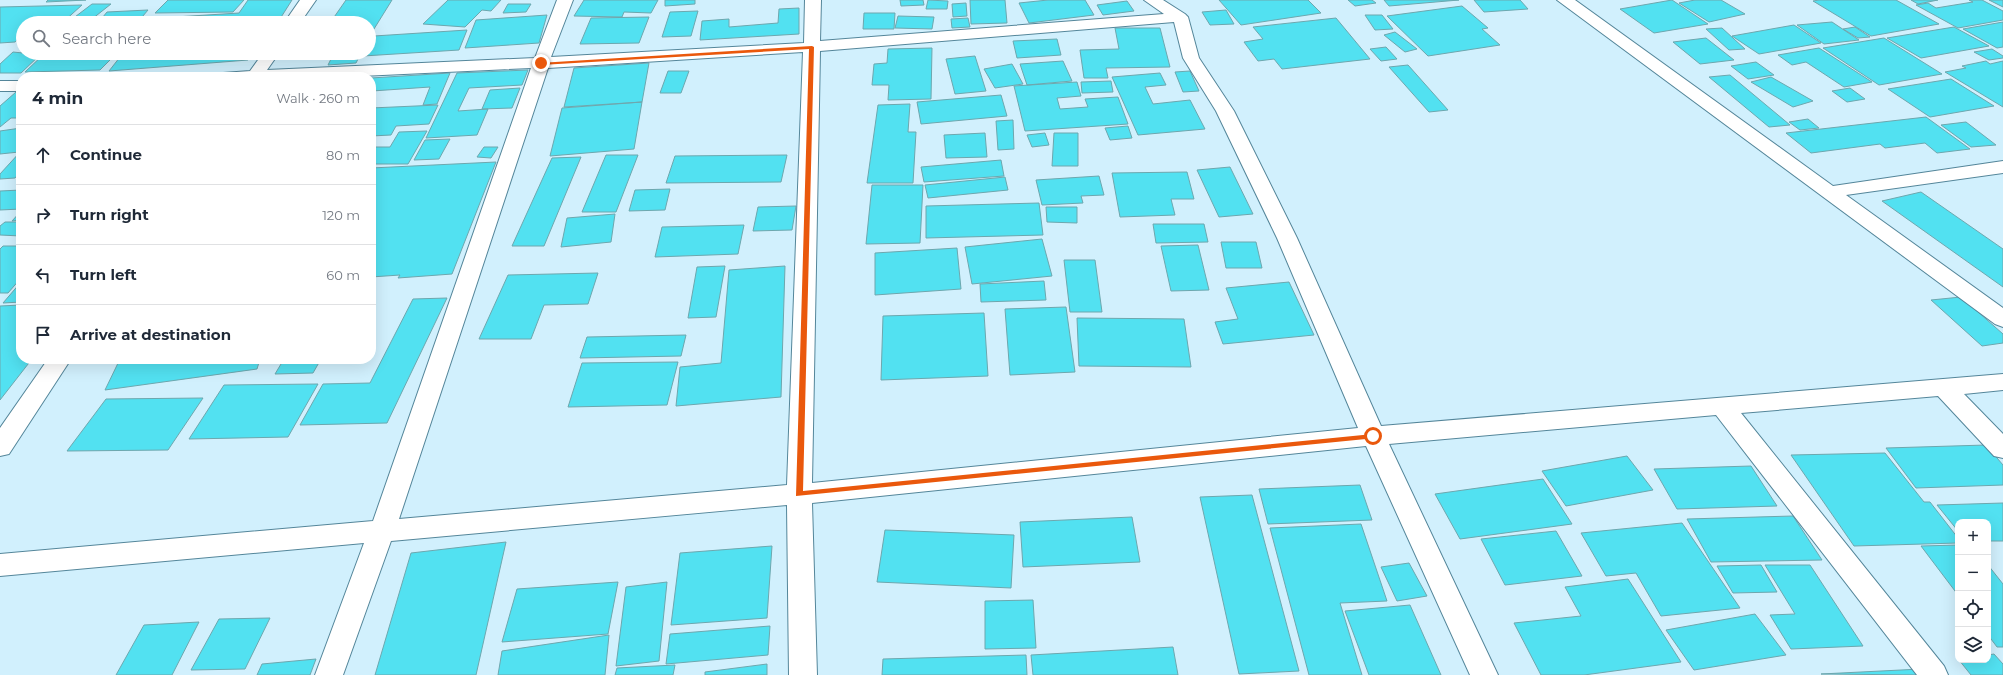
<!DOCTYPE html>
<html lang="en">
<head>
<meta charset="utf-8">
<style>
  :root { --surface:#fff; --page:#f2f2f3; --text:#1f2937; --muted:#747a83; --line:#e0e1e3 }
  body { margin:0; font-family:Montserrat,sans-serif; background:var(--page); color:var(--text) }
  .controls { position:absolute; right:12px; bottom:12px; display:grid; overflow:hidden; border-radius:8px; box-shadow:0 4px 16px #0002 }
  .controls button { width:36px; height:36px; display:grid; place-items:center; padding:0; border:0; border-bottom:1px solid var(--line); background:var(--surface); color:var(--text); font:20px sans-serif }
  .stop { position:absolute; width:12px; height:12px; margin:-9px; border:3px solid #ea580c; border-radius:50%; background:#fff }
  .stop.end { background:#ea580c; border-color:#fff; box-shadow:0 1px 4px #0008 }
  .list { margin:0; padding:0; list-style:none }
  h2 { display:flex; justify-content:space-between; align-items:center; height:52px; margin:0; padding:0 16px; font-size:17px }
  h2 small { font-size:13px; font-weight:400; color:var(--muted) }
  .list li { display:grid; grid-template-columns:26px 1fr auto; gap:12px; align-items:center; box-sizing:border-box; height:60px; padding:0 16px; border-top:1px solid var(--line) }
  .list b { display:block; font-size:15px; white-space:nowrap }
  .list em { font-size:13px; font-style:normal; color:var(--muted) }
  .icon { flex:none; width:22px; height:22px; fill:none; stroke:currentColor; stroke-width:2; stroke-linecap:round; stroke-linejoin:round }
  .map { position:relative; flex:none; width:2003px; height:675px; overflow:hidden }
  .search { position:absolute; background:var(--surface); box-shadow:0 4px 16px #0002; left:16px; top:16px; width:360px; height:44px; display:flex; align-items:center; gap:10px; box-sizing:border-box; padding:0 14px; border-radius:22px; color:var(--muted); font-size:15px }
  .panel { position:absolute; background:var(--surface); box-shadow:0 4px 16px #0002; left:16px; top:72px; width:360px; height:292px; border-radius:16px }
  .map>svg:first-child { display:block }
  .building { fill:#52e1f1; stroke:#6da7ae }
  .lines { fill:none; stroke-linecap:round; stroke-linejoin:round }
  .minor-casing { stroke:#54869a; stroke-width:2 }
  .minor { fill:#fff; fill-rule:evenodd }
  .route { fill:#ea580c }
</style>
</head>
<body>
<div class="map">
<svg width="2003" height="675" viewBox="0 0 2003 675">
  <rect width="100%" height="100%" fill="#d1f0fd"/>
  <path class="building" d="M48,0H86L46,2Z
    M168,0H244L233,12L155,13Z
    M248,0H292L278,22L155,23L159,18L239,13Z
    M346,0H392L369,37V23H330Z
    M448,0H501L491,11L482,10L465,27L423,24Z
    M584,0H658L651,13L624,12L622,17L574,16Z
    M665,0H695V4L665,6Z
    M900,0H923L924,5L901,6Z
    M928,0L948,1L947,9H926Z
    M970,0H1005L1007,23L971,24Z
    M1048,0H1085L1094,15L1029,23L1019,3Z
    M1219,0H1308L1321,13L1241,25Z
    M1348,0H1372L1376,3L1355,6Z
    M1384,0H1459L1389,6Z
    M1474,0H1520L1528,9L1484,12Z
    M1672,0L1708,24L1654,33L1620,9Z
    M1695,0H1721L1745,14L1709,22L1679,3Z
    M1819,0H1896L1939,24L1871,36L1813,1Z
    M1911,0H1938L1918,4Z
    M1969,0H1982L2003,11V20L1958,28L1916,5L1928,3L1936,8L1973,2Z
    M1989,0H2003V7Z
    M1127,1L1134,11L1103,15L1097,5Z
    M966,3L967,16L953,17L952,4Z
    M92,4H111L87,23H67Z
    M508,4H531L526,12L503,13Z
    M82,5L62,23H23V35L15,42L0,43V7Z
    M1462,6L1488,28L1482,29L1500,45L1428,56L1387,16Z
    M799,8V34L700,40L702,21L729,19V27L778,23L779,9Z
    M148,10L137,23H98L107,12Z
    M1226,10L1234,24L1210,25L1202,12Z
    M698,11L691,36L662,37L670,12Z
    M864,13H895L894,29H863Z
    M547,15L539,43L465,48L476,20Z
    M1365,15H1382L1393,29L1375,30Z
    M898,16L934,17L932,29L895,28Z
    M649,17L639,43L580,44L591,18Z
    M968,18L970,27L952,28L951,19Z
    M1336,18L1370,59L1282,69L1274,59L1258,61L1244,42L1263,39L1253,27Z
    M1832,22L1859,40L1824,44L1797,25Z
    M2003,22V47L1997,48L1963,29Z
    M1794,25L1821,43L1759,54L1732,36Z
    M1855,27L1870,37L1858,38L1843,29Z
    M1954,27L1989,46L1921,58L1887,38Z
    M1115,28H1160L1170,67L1106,68L1108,78H1084L1080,50L1119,49Z
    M1722,28L1745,49L1729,50L1706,29Z
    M467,30L459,50L363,56L365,53H369V45L374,36Z
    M1395,32L1417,49L1405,52L1384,35Z
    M1706,38L1734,60L1700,64L1673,42Z
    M1884,38L1942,74L1879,85L1823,48Z
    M1057,39L1061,55L1017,58L1013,41Z
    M1386,47L1397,59L1381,61L1370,49Z
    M932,48L931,99L888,100L889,85H872L874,64L887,63L888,49Z
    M1819,48L1872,82L1844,87L1806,62L1792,65L1778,55Z
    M1992,49L2003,56V58L1989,60L1974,52Z
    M13,52L23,53H42L21,73H0V64Z
    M45,53H117L100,70L25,72Z
    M172,53H252L248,60L109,71L120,57Z
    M310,53H358L309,55Z
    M361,53L356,63L328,65L333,55Z
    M975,56L986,91L955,94L946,59Z
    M1063,61L1072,81L1027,85L1020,64Z
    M1986,61L1990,64L2003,61V107L1945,72L1966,68L1962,66Z
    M1756,62L1774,75L1748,79L1731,66Z
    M649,63L642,102L564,107L574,68Z
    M1012,64L1023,84L995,88L984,69Z
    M1408,65L1448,110L1429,112L1389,67Z
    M528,70L522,85L469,88L458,111L488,109L477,135L426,138L457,73Z
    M668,71H689L681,93H660Z
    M1190,71L1199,91L1183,92L1175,72Z
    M450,73L437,104L423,105L430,87L372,91L371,93V78Z
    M1160,73L1166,85L1145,87L1153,104L1190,100L1205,129L1138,135L1112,77Z
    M1730,75L1790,125L1769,127L1709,77Z
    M1771,77L1813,101L1793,107L1751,82Z
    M1951,79L1994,106L1930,117L1888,89Z
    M1111,81L1113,92L1082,93L1081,82Z
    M1077,82L1081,96L1057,98L1060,109L1088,107L1085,99L1118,97L1128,124L1025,131L1014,86Z
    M520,88L512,108L482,109L490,90Z
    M1850,88L1865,99L1847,102L1832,91Z
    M16,92H21V118H11L0,127V106Z
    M1001,95L1007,116L921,124L917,102Z
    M642,102L634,149L550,156L562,108Z
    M910,104L908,132H916L913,183H867L878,105Z
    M438,105L429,124L396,126L391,135L371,136V108Z
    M1926,117L1970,149L1937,153L1925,143L1885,148L1880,144L1811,153L1786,133Z
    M1808,119L1819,128L1800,130L1789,122Z
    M1013,120L1014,149L998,150L996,121Z
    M1966,122L1996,145L1971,147L1941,125Z
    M1128,126L1132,138L1110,140L1105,128Z
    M21,128V148L19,152L0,154V131Z
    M427,131L408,164H371V147H390L399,132Z
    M985,133L987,157L946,158L944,135Z
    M1045,133L1049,145L1032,147L1027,135Z
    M1054,133H1078V166H1052Z
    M450,139L439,159L414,160L425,140Z
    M484,147H498L491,158L477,157Z
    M21,151V171L15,178L0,179V174Z
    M606,155H638L616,212H582Z
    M787,155L781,182L666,183L675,156Z
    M581,157L544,246H512L552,158Z
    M1001,160L1004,176L924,182L921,167Z
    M496,162L452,274L398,278L400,275L371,277V168Z
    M1230,167L1253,214L1219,217L1197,170Z
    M1187,172L1194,199H1171L1175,215L1120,217L1112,173Z
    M1099,176L1104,195L1081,196L1083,203L1042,205L1036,180Z
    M1005,177L1008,190L928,198L925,185Z
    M872,185H923L920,243L866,244Z
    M670,189L665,210L629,211L635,190Z
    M21,190V209L0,210V191Z
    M1921,192L2003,249V287L1882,201Z
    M1039,203L1043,235L926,238V206Z
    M796,206L792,230L753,231L758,207Z
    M1046,207H1077V223L1047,222Z
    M21,211V220L12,221Z
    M615,214L611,242L561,247L567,218Z
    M5,222H21V236L0,235V226Z
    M1153,224H1204L1208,242L1156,243Z
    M744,225L738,254L655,257L662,227Z
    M1042,239L1052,276L972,284L965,247Z
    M1221,242H1256L1262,268H1226Z
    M1198,245L1209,290L1171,291L1161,246Z
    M3,246H21V278L8,293H0V249Z
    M957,248L961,289L875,295V253Z
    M1064,260H1095L1102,312H1070Z
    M725,266L716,317L688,318L697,267Z
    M785,266L781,397L676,406L680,367L721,363L729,270Z
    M598,273L588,304L544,305L531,339H479L508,275Z
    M1044,281L1046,300L981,302L980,284Z
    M21,282V302L3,303Z
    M1289,282L1314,335L1223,344L1215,322L1238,319L1226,288Z
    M1961,297L2003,334V343L1982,346L1931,300Z
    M447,298L387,423L300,425L323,384L370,383L413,299Z
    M21,305V359H32L0,400V306Z
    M1066,307L1075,372L1010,375L1005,309Z
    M984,313L988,376L881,380L883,316Z
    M1077,318L1184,319L1191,367L1079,366Z
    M686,335L681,356L580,358L587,337Z
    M120,359H260L257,369L105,390Z
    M284,359H321L313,373L275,374Z
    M678,362L667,405L568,407L582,363Z
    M318,384L288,437L189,439L224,385Z
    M203,398L168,450L67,451L106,399Z
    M1986,445L2003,465V485L1916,488L1886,448Z
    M1885,453L1924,502H1930L1958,538V543L1854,546L1791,455Z
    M1627,456L1653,490L1566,506L1542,471Z
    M1751,466L1777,506L1677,509L1654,469Z
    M1543,479L1572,524L1460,539L1435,494Z
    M1360,485L1372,520L1268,524L1259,489Z
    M1252,495L1299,671L1239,674L1200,497Z
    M2003,503V541H1988V522H1958V531L1937,505Z
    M1793,516L1822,560L1711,562L1687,519Z
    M1132,517L1140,562L1023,567L1020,522Z
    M1682,523L1740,608L1661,616L1636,573L1606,576L1581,533Z
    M1361,524L1387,601L1340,603L1362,675H1309L1270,528Z
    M885,530L1014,535L1011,588L877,582Z
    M1556,531L1582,576L1505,585L1481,539Z
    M506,542L476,675H375L411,553Z
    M1958,545V595L1921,546Z
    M772,546L767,618L671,625L680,553Z
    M1409,563L1427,596L1397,601L1381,567Z
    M1761,565L1777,592L1733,593L1717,566Z
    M1765,565H1810L1863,646L1791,649L1770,615L1795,614Z
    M1988,565L2003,584V647H1997L1988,635Z
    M1628,579L1681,662L1584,675H1541L1514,623L1581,616L1565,587Z
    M618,582L608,634L502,642L517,589Z
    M667,582L659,661L616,666L626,587Z
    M1033,600L1036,648L985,649V601Z
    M1410,605L1441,675H1369L1345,611Z
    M1755,614L1786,655L1694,670L1666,630Z
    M270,618L245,669L191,670L219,619Z
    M199,622L172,675H116L144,625Z
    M770,626L768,655L666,664L670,634Z
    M609,635L605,675H498L502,651Z
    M1173,647L1178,675H1033L1031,655Z
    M1994,654L2003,664V675H1971L1959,660H1988V655Z
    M1026,655L1027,675H882L883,659Z
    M316,659L310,675H257L262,664Z
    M767,664V675H705V672Z
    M675,665L673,675H615L617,668Z
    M1921,669L1925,675L1821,674Z"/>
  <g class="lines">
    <g class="minor-casing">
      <path id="minor" d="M300,0H316L300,23H284Z
        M557,0H573L551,57L804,43L805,0H821L820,41L1164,14L1144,0H1163L1185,14L1188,17L1199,58L1234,111L1297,238L1381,426L2003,374V390L1964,394L2003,434V458L1994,456L1938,396L1741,413L1944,666L1948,675H1917L1716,415L1389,444L1498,675H1470L1366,446L812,503L817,675H789L787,505L391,541L343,675H315L364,543L0,576V554L373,521L531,68L340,77H221L223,73L250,71L263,53H279L267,70L535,58ZM1174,22L1183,58L1216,111L1277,238L1358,428L812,483L820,51ZM803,52L787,485L399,519L548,68Z
        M1557,0H1575L1833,186L2003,161V173L1846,195L2003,308V327L1995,324Z
        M0,81H21V91H0Z
        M48,359H71L9,454L0,456V428Z"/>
    </g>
    <use href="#minor" class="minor"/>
  </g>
  <path class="route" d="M812,46L814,47L803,491L1373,434L1377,436L1376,438L796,496L809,49L541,65L539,63Z"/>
</svg>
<div class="controls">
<button>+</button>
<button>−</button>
<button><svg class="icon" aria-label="locate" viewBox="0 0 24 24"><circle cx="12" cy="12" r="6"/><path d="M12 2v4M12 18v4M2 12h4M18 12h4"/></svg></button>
<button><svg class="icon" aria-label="layers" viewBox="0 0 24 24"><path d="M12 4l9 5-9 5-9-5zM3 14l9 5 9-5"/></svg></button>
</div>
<div class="stop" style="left:1373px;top:436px"></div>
<div class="stop end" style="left:541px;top:63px"></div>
<div class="search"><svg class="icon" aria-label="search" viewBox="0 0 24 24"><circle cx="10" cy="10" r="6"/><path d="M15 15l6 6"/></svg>Search here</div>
<section class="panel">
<h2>4 min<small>Walk · 260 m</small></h2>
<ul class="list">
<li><svg class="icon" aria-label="ahead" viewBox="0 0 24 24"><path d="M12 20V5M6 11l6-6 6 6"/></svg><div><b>Continue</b></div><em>80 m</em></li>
<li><svg class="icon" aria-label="right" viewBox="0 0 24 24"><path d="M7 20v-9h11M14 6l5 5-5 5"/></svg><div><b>Turn right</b></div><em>120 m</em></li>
<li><svg class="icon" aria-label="left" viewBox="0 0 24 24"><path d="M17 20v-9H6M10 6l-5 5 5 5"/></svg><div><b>Turn left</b></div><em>60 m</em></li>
<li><svg class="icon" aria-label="arrive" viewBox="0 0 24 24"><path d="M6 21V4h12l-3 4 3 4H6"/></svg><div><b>Arrive at destination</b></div></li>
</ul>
</section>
</div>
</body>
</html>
